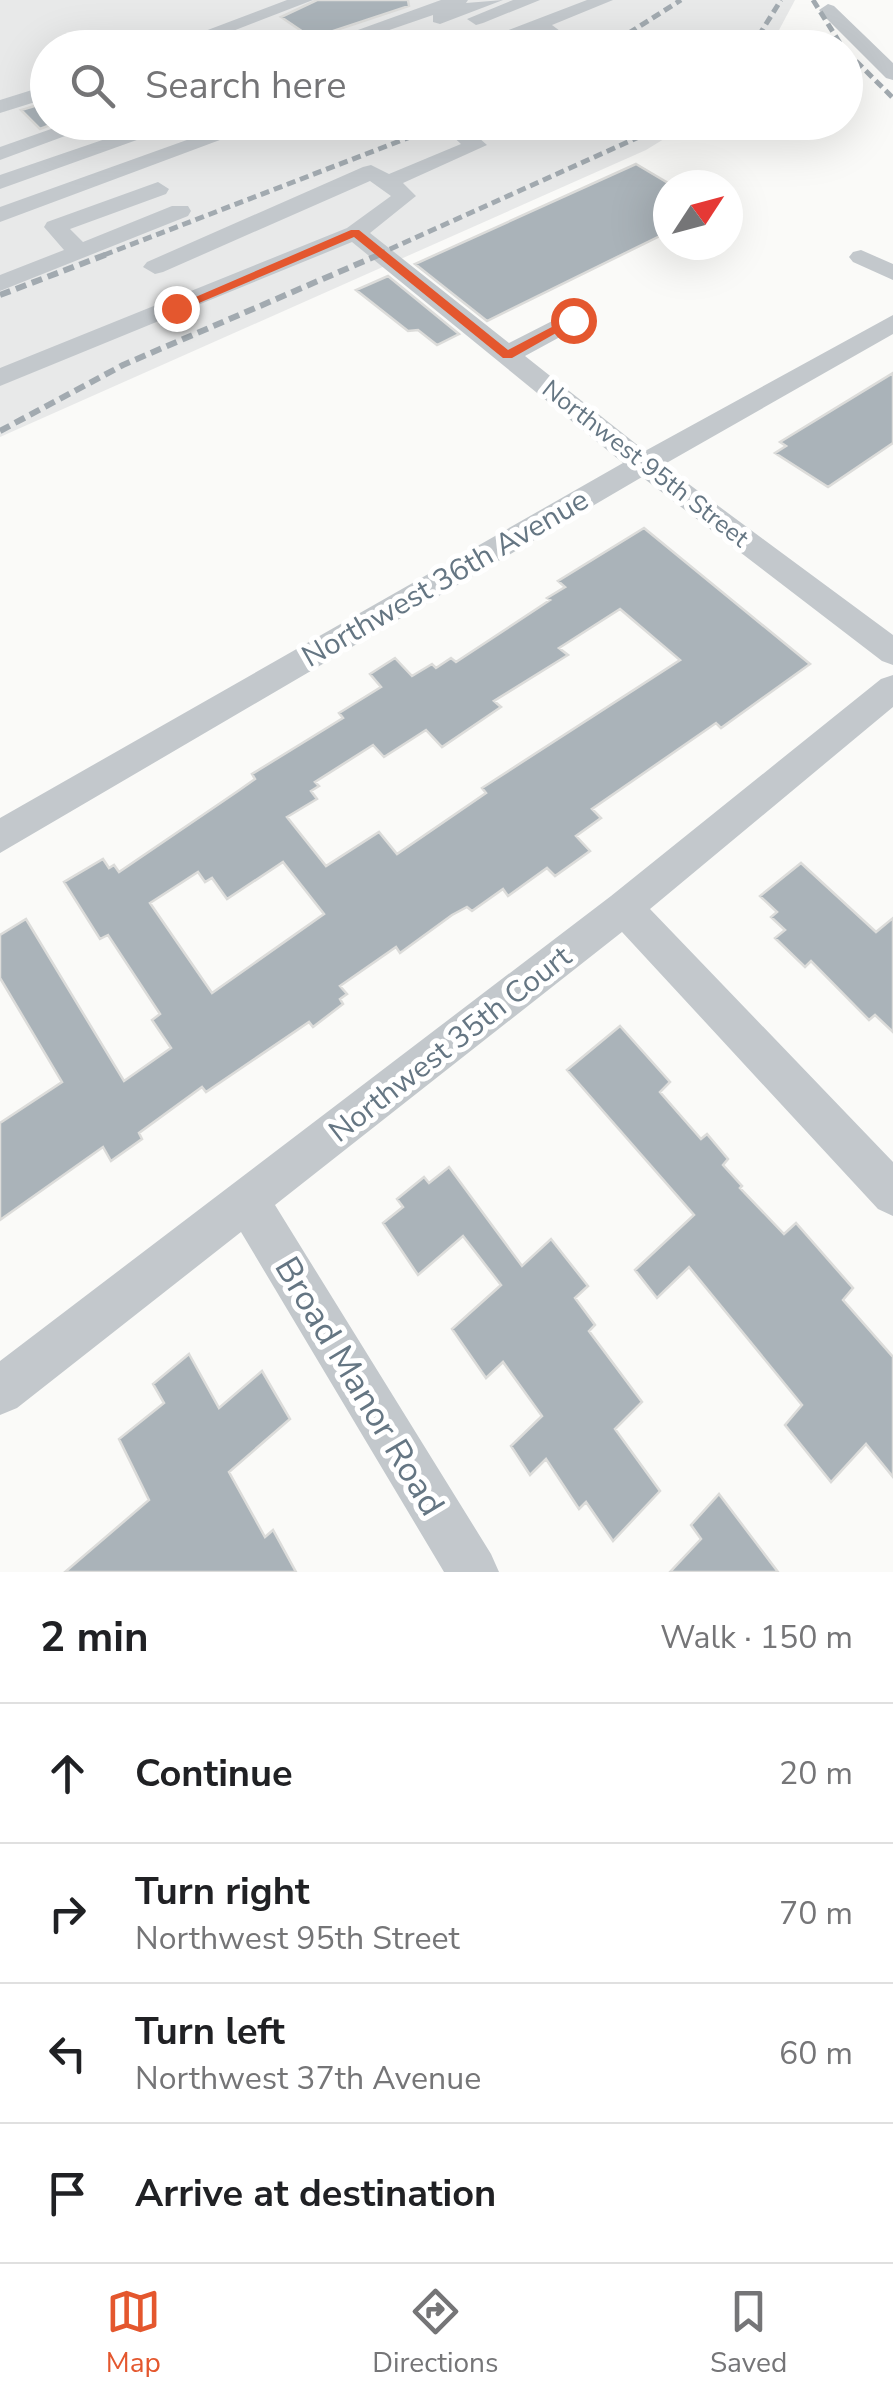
<!DOCTYPE html>
<html lang="en">
<head>
<meta charset="utf-8">
<style>
  :root { --surface:#fff; --page:#f2f2f2; --text:#202124; --muted:#757577; --line:#e0e0e0; --accent:#e4572e }
  body { margin:0; font-family:"Nunito Sans",sans-serif; background:var(--page); color:var(--text) }
  .compass { position:absolute; left:653px; top:170px; width:90px; height:90px; border-radius:50%; background:var(--surface); box-shadow:0 10px 40px #0002; rotate:54deg }
  .stop { position:absolute; width:30px; height:30px; margin:-22px; border:8px solid #e4572e; border-radius:50%; background:#fff }
  .stop.end { background:#e4572e; border-color:#fff; box-shadow:0 2px 10px #0008 }
  .list { margin:0; padding:0; list-style:none }
  h2 { display:flex; justify-content:space-between; align-items:center; height:130px; margin:0; padding:0 40px; font-size:42px }
  h2 small { font-size:32px; font-weight:400; color:var(--muted) }
  .list li { display:grid; grid-template-columns:65px 1fr auto; gap:30px; align-items:center; box-sizing:border-box; height:140px; padding:0 40px; border-top:2px solid var(--line) }
  .list b { display:block; font-size:38px; white-space:nowrap }
  .list p { margin:0; font-size:32px; white-space:nowrap; color:var(--muted) }
  .list em { font-size:32px; font-style:normal; color:var(--muted) }
  .icon { flex:none; width:55px; height:55px; fill:none; stroke:currentColor; stroke-width:2; stroke-linecap:round; stroke-linejoin:round }
  .map { position:relative; flex:none; width:893px; height:1572px; overflow:hidden }
  .search { position:absolute; background:var(--surface); box-shadow:0 10px 40px #0002; left:30px; right:30px; top:30px; height:110px; display:flex; align-items:center; gap:25px; box-sizing:border-box; padding:0 35px; border-radius:55px; color:var(--muted); font-size:38px }
  .sheet { height:690px; background:var(--surface) }
  nav { display:flex; justify-content:space-around; align-items:center; box-sizing:border-box; height:140px; border-top:2px solid var(--line); background:var(--surface); font-size:28px; color:var(--muted) }
  nav a { display:grid; justify-items:center; gap:5px }
  nav .on { color:var(--accent) }
  .map>svg:first-child { display:block }
  .built { fill:#e8e9e9 }
  .building { fill:#aab3b9; stroke:#dcdcda; stroke-width:2.5; fill-rule:evenodd }
  .lines { fill:none; stroke-linecap:round; stroke-linejoin:round }
  .minor { fill:#c3c8cc; fill-rule:evenodd }
  .rail-far1 { stroke:#a2aab0; stroke-width:5; stroke-dasharray:9 5; stroke-linecap:butt }
  .rail { stroke:#a2aab0; stroke-width:6; stroke-dasharray:11 6; stroke-linecap:butt }
  .route { fill:#e4572e }
  .labels { text-anchor:middle; stroke-width:10; stroke-linejoin:round; paint-order:stroke }
  .far-street-label { font-size:25px; fill:#657683; stroke:#fff }
  .street-label { font-size:30px; fill:#657683; stroke:#fff }
  .near-street-label { font-size:35px; fill:#657683; stroke:#fff }
</style>
</head>
<body>
<div class="map">
<svg width="893" height="1572" viewBox="0 0 893 1572">
  <rect width="100%" height="100%" fill="#fafaf8"/>
  <path class="built" d="M0,0H795L770,47L48,48V122L690,123L646,150L0,437Z"/>
  <path class="building" d="M317,0H408L409,6L312,38L281,17Z
    M48,102V122H58L40,129L21,110Z
    M636,164L668,183V232L487,321L415,264Z
    M388,276L459,334L437,345L418,330L408,331L356,290Z
    M893,373V443L828,487L775,453L786,446L780,442Z
    M644,528L810,664L721,728L716,723L592,809L601,818L576,836L590,851L555,876L547,868L508,896L503,889L472,911L467,907L452,915L400,953L396,947L340,986L347,994L340,999L343,1004L313,1027L309,1022L206,1092L202,1087L139,1133L142,1139L111,1161L103,1147L0,1220V1123L62,1082L0,978V935L26,919L124,1081L171,1048L152,1020L160,1014L108,935L100,939L64,882L103,859L109,868L114,865L119,872L238,791L255,779L252,774L343,718L339,713L381,687L370,674L395,658L412,676L432,664L436,668L451,658L456,662L550,600L547,598L565,587L558,581ZM620,609L680,660L482,788L486,793L397,854L379,832L326,866L287,817L317,799L311,791L319,786L315,782L373,745L384,757L426,730L442,747L501,707L494,701L568,655L559,648ZM283,862L324,914L212,993L150,903L198,872L205,882L212,878L227,899Z
    M801,863L876,932L893,918V1032L875,1015L869,1020L811,961L805,967L775,938L785,930L771,917L777,912L760,896Z
    M620,1026L670,1082L660,1092L701,1139L707,1134L728,1159L723,1165L742,1186L740,1188L784,1234L796,1223L853,1288L843,1300L893,1357V1477L866,1444L831,1482L785,1425L802,1405L689,1267L657,1298L635,1270L694,1215L567,1070Z
    M449,1167L522,1266L551,1239L588,1286L575,1298L595,1325L589,1331L642,1402L615,1429L660,1491L613,1541L586,1502L579,1509L546,1459L530,1475L511,1446L542,1416L503,1362L486,1378L452,1329L501,1285L463,1236L418,1275L383,1223L403,1207L397,1199L424,1177L429,1183Z
    M189,1354L219,1408L262,1371L290,1419L229,1472L265,1537L273,1530L296,1572H65L149,1500L119,1439L164,1403L153,1384Z
    M719,1494L778,1572H670L701,1539L691,1525Z"/>
  <g class="lines">
    <path class="minor" d="M287,0H313L189,48H160Z
      M441,0H468L466,3L503,0L440,24L433,22V15L337,48H308Z
      M513,0H540L483,23L476,25L467,19Z
      M587,0H613L552,25L572,40L568,48H549L552,42L535,31L490,48H462Z
      M828,4L834,6L893,63V80L886,78L822,14L819,10Z
      M48,85V98L0,113V100Z
      M71,122H103L0,160V147Z
      M155,122H187L0,189V175Z
      M237,122H268L0,222V207Z
      M437,122H461L487,145L403,183L416,196L370,233L509,343L564,315H582L585,320L582,325L525,356L645,451L893,315V334L663,465L893,635V665L882,661L642,477L0,853V818L623,463L352,242L0,386V368L347,228L391,196L370,181L163,272L155,274L143,267L147,262L363,167L371,165L389,174L461,144Z
      M158,182L169,189L166,194L70,229L83,242L172,206H188L191,211L188,216L0,291V275L64,250L44,227L47,222Z
      M861,250L893,264V280L853,262L849,257L853,252Z
      M893,675V707L650,909L893,1162V1216L878,1209L622,932L275,1205L491,1554L499,1572H444L241,1232L17,1408L0,1415V1361L611,896L881,679Z"/>
    <path class="rail-far1" d="M813,0L843,48
      M605,48L681,0
      M751,48L781,0
      M846,51L893,98
      M104,255L449,122
      M377,255L672,122"/>
    <path class="rail" d="M0,295L110,253
      M0,431L123,365L383,253"/>
  </g>
  <path class="route" d="M351,230H359L508,350L569,318L579,320L512,358H503L354,237L180,311L170,308Z"/>
  <g class="labels">
    <g class="far-street-label">
      <text transform="translate(646 463) rotate(38)" y="9">Northwest 95th Street</text>
    </g>
    <g class="street-label">
      <text transform="translate(445 578) rotate(-30)" y="10">Northwest 36th Avenue</text>
      <text transform="translate(450 1044) rotate(-38)" y="10">Northwest 35th Court</text>
    </g>
    <g class="near-street-label">
      <text transform="translate(360 1386) rotate(59)" y="12">Broad Manor Road</text>
    </g>
  </g>
</svg>
<svg class="compass" viewBox="-18 -18 36 36"><path d="M0-13l5 13h-10z" fill="#e53935"/><path d="M0 13l5-13h-10z" fill="#757577"/></svg>
<div class="stop" style="left:573px;top:320px"></div>
<div class="stop end" style="left:176px;top:308px"></div>
<div class="search"><svg class="icon" aria-label="search" viewBox="0 0 24 24"><circle cx="10" cy="10" r="6"/><path d="M15 15l6 6"/></svg>Search here</div>
</div>
<section class="sheet">
<h2>2 min<small>Walk · 150 m</small></h2>
<ul class="list">
<li><svg class="icon" aria-label="ahead" viewBox="0 0 24 24"><path d="M12 20V5M6 11l6-6 6 6"/></svg><div><b>Continue</b></div><em>20 m</em></li>
<li><svg class="icon" aria-label="right" viewBox="0 0 24 24"><path d="M7 20v-9h11M14 6l5 5-5 5"/></svg><div><b>Turn right</b><p>Northwest 95th Street</p></div><em>70 m</em></li>
<li><svg class="icon" aria-label="left" viewBox="0 0 24 24"><path d="M17 20v-9H6M10 6l-5 5 5 5"/></svg><div><b>Turn left</b><p>Northwest 37th Avenue</p></div><em>60 m</em></li>
<li><svg class="icon" aria-label="arrive" viewBox="0 0 24 24"><path d="M6 21V4h12l-3 4 3 4H6"/></svg><div><b>Arrive at destination</b></div></li>
</ul>
</section>
<nav>
<a class="on"><svg class="icon" aria-label="map" viewBox="0 0 24 24"><path d="M3 6l6-2 6 2 6-2v14l-6 2-6-2-6 2zM9 4v14M15 6v14"/></svg>Map</a>
<a><svg class="icon" aria-label="directions" viewBox="0 0 24 24"><path d="M12 3l9 9-9 9-9-9zM9 14v-3h6M13 9l2 2-2 2"/></svg>Directions</a>
<a><svg class="icon" aria-label="saved" viewBox="0 0 24 24"><path d="M7 4h10v16l-5-4-5 4z"/></svg>Saved</a>
</nav>
</body>
</html>
